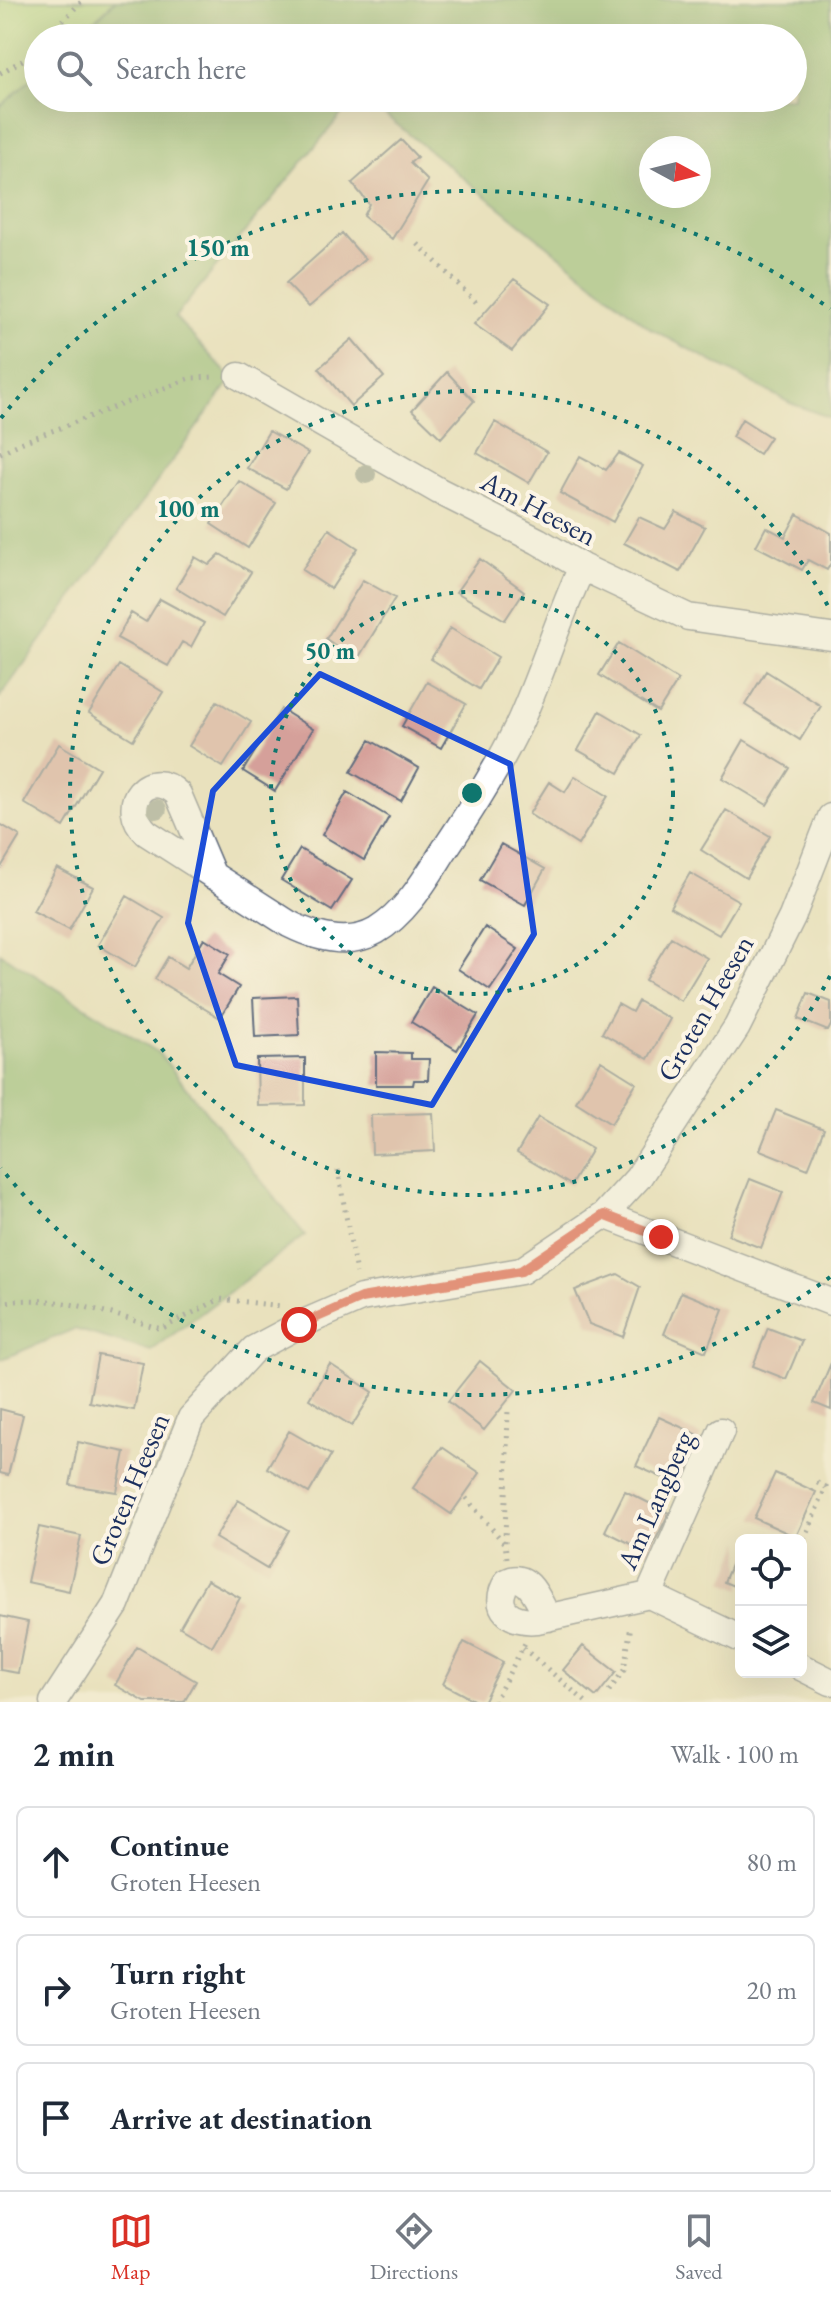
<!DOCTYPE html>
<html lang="en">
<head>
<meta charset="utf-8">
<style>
  :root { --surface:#fff; --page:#f2f2f3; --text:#1f2937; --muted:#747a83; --line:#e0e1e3; --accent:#d93025 }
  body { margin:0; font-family:"EB Garamond",serif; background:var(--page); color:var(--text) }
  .controls { position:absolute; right:24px; bottom:24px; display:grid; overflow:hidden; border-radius:12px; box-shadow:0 8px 32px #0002 }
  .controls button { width:72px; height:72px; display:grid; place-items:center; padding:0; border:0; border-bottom:2px solid var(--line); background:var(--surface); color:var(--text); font:40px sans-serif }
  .compass { position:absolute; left:639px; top:136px; width:72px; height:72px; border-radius:50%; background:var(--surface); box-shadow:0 8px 32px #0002; rotate:97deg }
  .stop { position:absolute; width:24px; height:24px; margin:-18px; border:6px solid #d93025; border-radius:50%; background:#fff }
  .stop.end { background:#d93025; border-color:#fff; box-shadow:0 2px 8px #0008 }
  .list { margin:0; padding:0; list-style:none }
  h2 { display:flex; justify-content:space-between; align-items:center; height:104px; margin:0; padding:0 32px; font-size:34px }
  h2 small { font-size:26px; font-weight:400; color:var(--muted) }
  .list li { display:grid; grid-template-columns:52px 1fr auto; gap:24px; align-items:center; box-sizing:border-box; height:112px; margin:0 16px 16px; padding:0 16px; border:2px solid var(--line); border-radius:12px }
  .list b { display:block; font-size:30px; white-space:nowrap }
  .list p { margin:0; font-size:26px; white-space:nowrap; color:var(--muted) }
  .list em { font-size:26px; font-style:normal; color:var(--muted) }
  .icon { flex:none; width:44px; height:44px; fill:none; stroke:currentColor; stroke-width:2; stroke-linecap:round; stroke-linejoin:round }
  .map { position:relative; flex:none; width:831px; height:1702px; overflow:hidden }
  .search { position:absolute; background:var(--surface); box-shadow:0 8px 32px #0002; left:24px; right:24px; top:24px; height:88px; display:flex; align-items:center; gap:20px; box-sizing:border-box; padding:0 28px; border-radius:44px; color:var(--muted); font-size:30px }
  .sheet { height:488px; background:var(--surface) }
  nav { display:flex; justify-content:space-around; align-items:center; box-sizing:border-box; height:112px; border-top:2px solid var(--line); background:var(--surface); font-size:22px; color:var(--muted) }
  nav a { display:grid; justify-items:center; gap:4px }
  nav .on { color:var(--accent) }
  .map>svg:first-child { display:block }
  .green { fill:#a9d37f; stroke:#62816e; stroke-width:2 }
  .forest { fill:#86b56e; stroke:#507266; stroke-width:2; fill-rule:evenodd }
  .building { fill:#d5a09a }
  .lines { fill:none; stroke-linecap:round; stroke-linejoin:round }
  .minor-casing { stroke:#636d7f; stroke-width:29 }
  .path { stroke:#636d7f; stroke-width:5; stroke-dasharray:2 6; stroke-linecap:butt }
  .minor { stroke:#fff; stroke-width:26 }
  .tree { fill:#8b968d }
  .route { stroke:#d93025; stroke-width:10 }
  .marked { fill:none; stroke:#1d4ed8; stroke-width:6; stroke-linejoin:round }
  .ring { fill:none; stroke:#0f766e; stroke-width:4; stroke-dasharray:4 8 }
  .labels { text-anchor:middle; stroke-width:8; stroke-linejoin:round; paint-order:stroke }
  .street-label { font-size:28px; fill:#1b2f5e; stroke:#fcf5e5 }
  .centre { fill:#0f766e; stroke:#fcf5e5; stroke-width:4 }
  .ring-label { font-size:24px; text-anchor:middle; font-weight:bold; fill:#0f766e; stroke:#fcf5e5; stroke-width:8; stroke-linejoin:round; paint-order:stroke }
</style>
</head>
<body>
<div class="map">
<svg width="831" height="1702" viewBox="0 0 831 1702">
  <rect width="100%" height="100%" fill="#fcf5e5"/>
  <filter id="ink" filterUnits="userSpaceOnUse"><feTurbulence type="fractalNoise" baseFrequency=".0125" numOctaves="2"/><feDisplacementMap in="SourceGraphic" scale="16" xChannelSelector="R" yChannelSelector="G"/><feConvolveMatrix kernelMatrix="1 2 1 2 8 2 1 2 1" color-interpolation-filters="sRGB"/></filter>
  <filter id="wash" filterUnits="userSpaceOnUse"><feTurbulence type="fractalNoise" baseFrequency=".006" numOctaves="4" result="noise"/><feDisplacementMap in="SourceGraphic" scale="32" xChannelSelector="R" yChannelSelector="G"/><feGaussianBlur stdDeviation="1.8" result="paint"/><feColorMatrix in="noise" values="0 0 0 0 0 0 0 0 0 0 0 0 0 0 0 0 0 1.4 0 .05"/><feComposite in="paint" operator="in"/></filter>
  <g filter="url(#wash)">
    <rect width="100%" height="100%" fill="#e9e1bd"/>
    <path class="green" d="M0,0H115L76,38H38V73L0,107Z"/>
    <path class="forest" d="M116,0H831V418L790,403L651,329L364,98H793V38H76ZM699,148V196H651V148Z
      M38,73V98H355L175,317L232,379L0,697V107Z
      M0,953L159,1053L305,1235L151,1351L74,1329L0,1360Z"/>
    <g id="blocks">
      <path class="building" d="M401,140L417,157L410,163L428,181L392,239L363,216L369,204L352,183Z
        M342,233L365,259L309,307L286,283Z
        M514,279L550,304L512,351L474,324Z
        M352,339L384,377L351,406L319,368Z
        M447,372L474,401L441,438L412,410Z
        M742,419L770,437L759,454L732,437Z
        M495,422L547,452L529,483L477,453Z
        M269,431L308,453L286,489L247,468Z
        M619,453L643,466L613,522L560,493L580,456L606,470Z
        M239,481L276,503L248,548L211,524Z
        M676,512L705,527L680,572L624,543L639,517L665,529Z
        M797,514L831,533V563L827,570L808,560L802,570L756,546L766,527L785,537Z
        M329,529L358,548L331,589L302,570Z
        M220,554L251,572L223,617L176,588L195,557L209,565Z
        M480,559L524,591L505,620L456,592Z
        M363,580L395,598L357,660L326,639Z
        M160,599L204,623L191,647L182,642L168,666L117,638L131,613L146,622Z
        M450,628L498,657L479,689L431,659Z
        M619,643L678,680L658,712L599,675Z
        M119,665L163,692L133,740L89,713Z
        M766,671L821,706L800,740L745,705Z
        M427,682L466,704L441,748L402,726Z
        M217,701L251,722L223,767L189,746Z
        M281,709L313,729L275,791L243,771Z
        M600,711L641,735L619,773L578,750Z
        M370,740L419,768L401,801L351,772Z
        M744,740L790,768L767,805L722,778Z
        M59,744L99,768L64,827L24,803Z
        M575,776L608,796L578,845L529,814L549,782L565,792Z
        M347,792L389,817L364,860L322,835Z
        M726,810L770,836L746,878L701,850Z
        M0,824L20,836L0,869Z
        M501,844L545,869L525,905L480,880Z
        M300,849L352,880L332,911L281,880Z
        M57,868L93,887L69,930L33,911Z
        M690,873L739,901L719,935L670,907Z
        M127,896L164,918L135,967L98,945Z
        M485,927L518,949L490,990L458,969Z
        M671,937L707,958L681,1001L645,980Z
        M204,938L230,954L218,974L239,987L220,1018L155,979L168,957L186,968Z
        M432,987L478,1015L457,1050L411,1022Z
        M808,993L831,1002V1025L828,1031L798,1019Z
        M297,996L299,1035L255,1037L253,998Z
        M638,1001L670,1019L648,1059L602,1033L618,1004L632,1012Z
        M376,1052L411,1053V1059H429L428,1080H414L413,1085H376Z
        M305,1058V1105L258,1106L257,1059Z
        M601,1061L636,1083L611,1124L576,1102Z
        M776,1110L824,1129L808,1169L760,1150Z
        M433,1113L435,1151L372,1154L371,1115Z
        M538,1117L592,1149L571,1185L517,1153Z
        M750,1179L783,1192L761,1248L728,1235Z
        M618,1274L640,1287L623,1337L589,1324L575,1290Z
        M681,1292L723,1309L706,1352L664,1334Z
        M768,1328L802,1341L786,1379L753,1366Z
        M98,1355L143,1363L134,1410L89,1402Z
        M480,1361L516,1390L484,1430L448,1401Z
        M831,1363V1410L814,1403Z
        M330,1364L373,1392L352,1426L309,1399Z
        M0,1409L23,1415L8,1475L0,1473Z
        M659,1417L701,1436L679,1485L636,1466Z
        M289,1431L331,1455L309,1493L267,1468Z
        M78,1442L125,1452L117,1492L70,1485Z
        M442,1447L480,1473L451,1514L413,1488Z
        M775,1473L816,1492L796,1537L754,1518Z
        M625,1491L669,1513L649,1553L605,1531Z
        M238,1500L289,1530L267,1569L215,1538Z
        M39,1527L81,1536L69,1591L27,1582Z
        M741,1541V1589L724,1582Z
        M207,1580L240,1598L212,1646L180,1627Z
        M0,1616L28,1622L18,1673L0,1670Z
        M464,1642L503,1662L483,1702H477L443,1684Z
        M583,1646L616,1672L596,1697L563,1670Z
        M137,1647L196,1681L184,1702H145L115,1685Z"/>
    </g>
  </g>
  <g filter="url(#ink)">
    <use href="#blocks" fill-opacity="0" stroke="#636d7f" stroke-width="2"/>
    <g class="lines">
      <g class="minor-casing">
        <path id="minor" d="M239,376L439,491L538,541L582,567L688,617L831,637
          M213,876L178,794C149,766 116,804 147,833L289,924C315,937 348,947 376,931C406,913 425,880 443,852C470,812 497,770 518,726C542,674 558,619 582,567
          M604,1215L831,1302
          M649,1595L721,1431
          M548,1618C539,1602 529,1570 507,1582C491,1608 511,1623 537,1620L649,1595L741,1639
          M801,1667L831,1682
          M53,1702L116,1605L191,1418L254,1349L299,1325L361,1298L521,1271L604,1215L638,1178L737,1027L792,917L831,817"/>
      </g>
      <path class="path" d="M46,38L83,0
        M0,73L28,57L38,46
        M418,244L476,302
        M0,453L23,442L191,378L214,377
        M338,1170L356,1273
        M0,1303C54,1293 109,1313 161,1329L220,1299L281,1306
        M466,1498L504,1543
        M801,1546L826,1487L813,1481
        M507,1558L505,1544L508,1407
        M523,1648L586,1702
        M609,1691L624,1670L631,1625
        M494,1702L525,1643"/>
      <use href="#minor" class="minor"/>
    </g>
    <g class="tree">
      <circle cx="366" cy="474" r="10"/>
      <circle cx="157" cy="809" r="10"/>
    </g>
  </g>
  <g class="lines" filter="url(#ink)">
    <path class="route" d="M299,1325L361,1298L521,1271L604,1215L661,1237"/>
  </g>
  <path d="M0 0H831V1702H0ZM320,674L510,764L534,934L432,1105L236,1065L188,923L213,791Z" fill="#e9e1bd" fill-opacity=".55" fill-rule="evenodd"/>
  <path class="marked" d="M320,674L510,764L534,934L432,1105L236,1065L188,923L213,791Z"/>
  <g class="ring">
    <circle cx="472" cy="793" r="201"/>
    <path d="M830 976A402 402 0 1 1 830 610"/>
    <path d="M830 1277A602 602 0 0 1 1 1168M1 418A602 602 0 0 1 830 309"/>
  </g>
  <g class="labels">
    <g class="street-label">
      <text transform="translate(539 508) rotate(28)" y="10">Am Heesen</text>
      <text transform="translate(705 1008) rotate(-60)" y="10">Groten Heesen</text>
      <text transform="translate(129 1489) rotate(-67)" y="10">Groten Heesen</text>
      <text transform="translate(655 1500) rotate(-66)" y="10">Am Langberg</text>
    </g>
  </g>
  <circle cx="472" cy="793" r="12" class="centre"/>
  <g class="ring-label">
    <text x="218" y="256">150 m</text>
    <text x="188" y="517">100 m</text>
    <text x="330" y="659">50 m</text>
  </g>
</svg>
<div class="controls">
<button><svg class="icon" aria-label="locate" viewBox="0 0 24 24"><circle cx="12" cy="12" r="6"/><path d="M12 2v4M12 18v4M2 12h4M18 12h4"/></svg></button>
<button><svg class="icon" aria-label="layers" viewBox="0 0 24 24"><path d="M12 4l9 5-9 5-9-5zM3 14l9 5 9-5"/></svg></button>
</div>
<svg class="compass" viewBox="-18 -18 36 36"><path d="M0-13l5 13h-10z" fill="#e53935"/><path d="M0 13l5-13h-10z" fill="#747a83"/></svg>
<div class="stop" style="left:299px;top:1325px"></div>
<div class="stop end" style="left:661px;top:1237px"></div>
<div class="search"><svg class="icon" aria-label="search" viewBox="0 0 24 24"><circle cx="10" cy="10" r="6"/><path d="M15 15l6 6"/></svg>Search here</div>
</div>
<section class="sheet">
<h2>2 min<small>Walk · 100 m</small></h2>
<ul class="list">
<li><svg class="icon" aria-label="ahead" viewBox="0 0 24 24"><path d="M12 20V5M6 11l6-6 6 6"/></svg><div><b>Continue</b><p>Groten Heesen</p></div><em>80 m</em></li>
<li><svg class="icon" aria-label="right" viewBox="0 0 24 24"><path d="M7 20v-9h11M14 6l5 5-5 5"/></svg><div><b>Turn right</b><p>Groten Heesen</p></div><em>20 m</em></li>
<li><svg class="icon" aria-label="arrive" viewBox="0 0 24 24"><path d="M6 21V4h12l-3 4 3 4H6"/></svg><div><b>Arrive at destination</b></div></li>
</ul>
</section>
<nav>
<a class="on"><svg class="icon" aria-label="map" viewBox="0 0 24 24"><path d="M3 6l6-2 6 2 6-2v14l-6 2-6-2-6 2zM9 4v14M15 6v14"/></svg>Map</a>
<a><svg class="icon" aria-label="directions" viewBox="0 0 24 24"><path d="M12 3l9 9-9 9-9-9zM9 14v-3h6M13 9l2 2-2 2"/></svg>Directions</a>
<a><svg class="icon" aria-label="saved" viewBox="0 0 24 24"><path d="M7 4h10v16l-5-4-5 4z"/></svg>Saved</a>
</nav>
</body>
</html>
